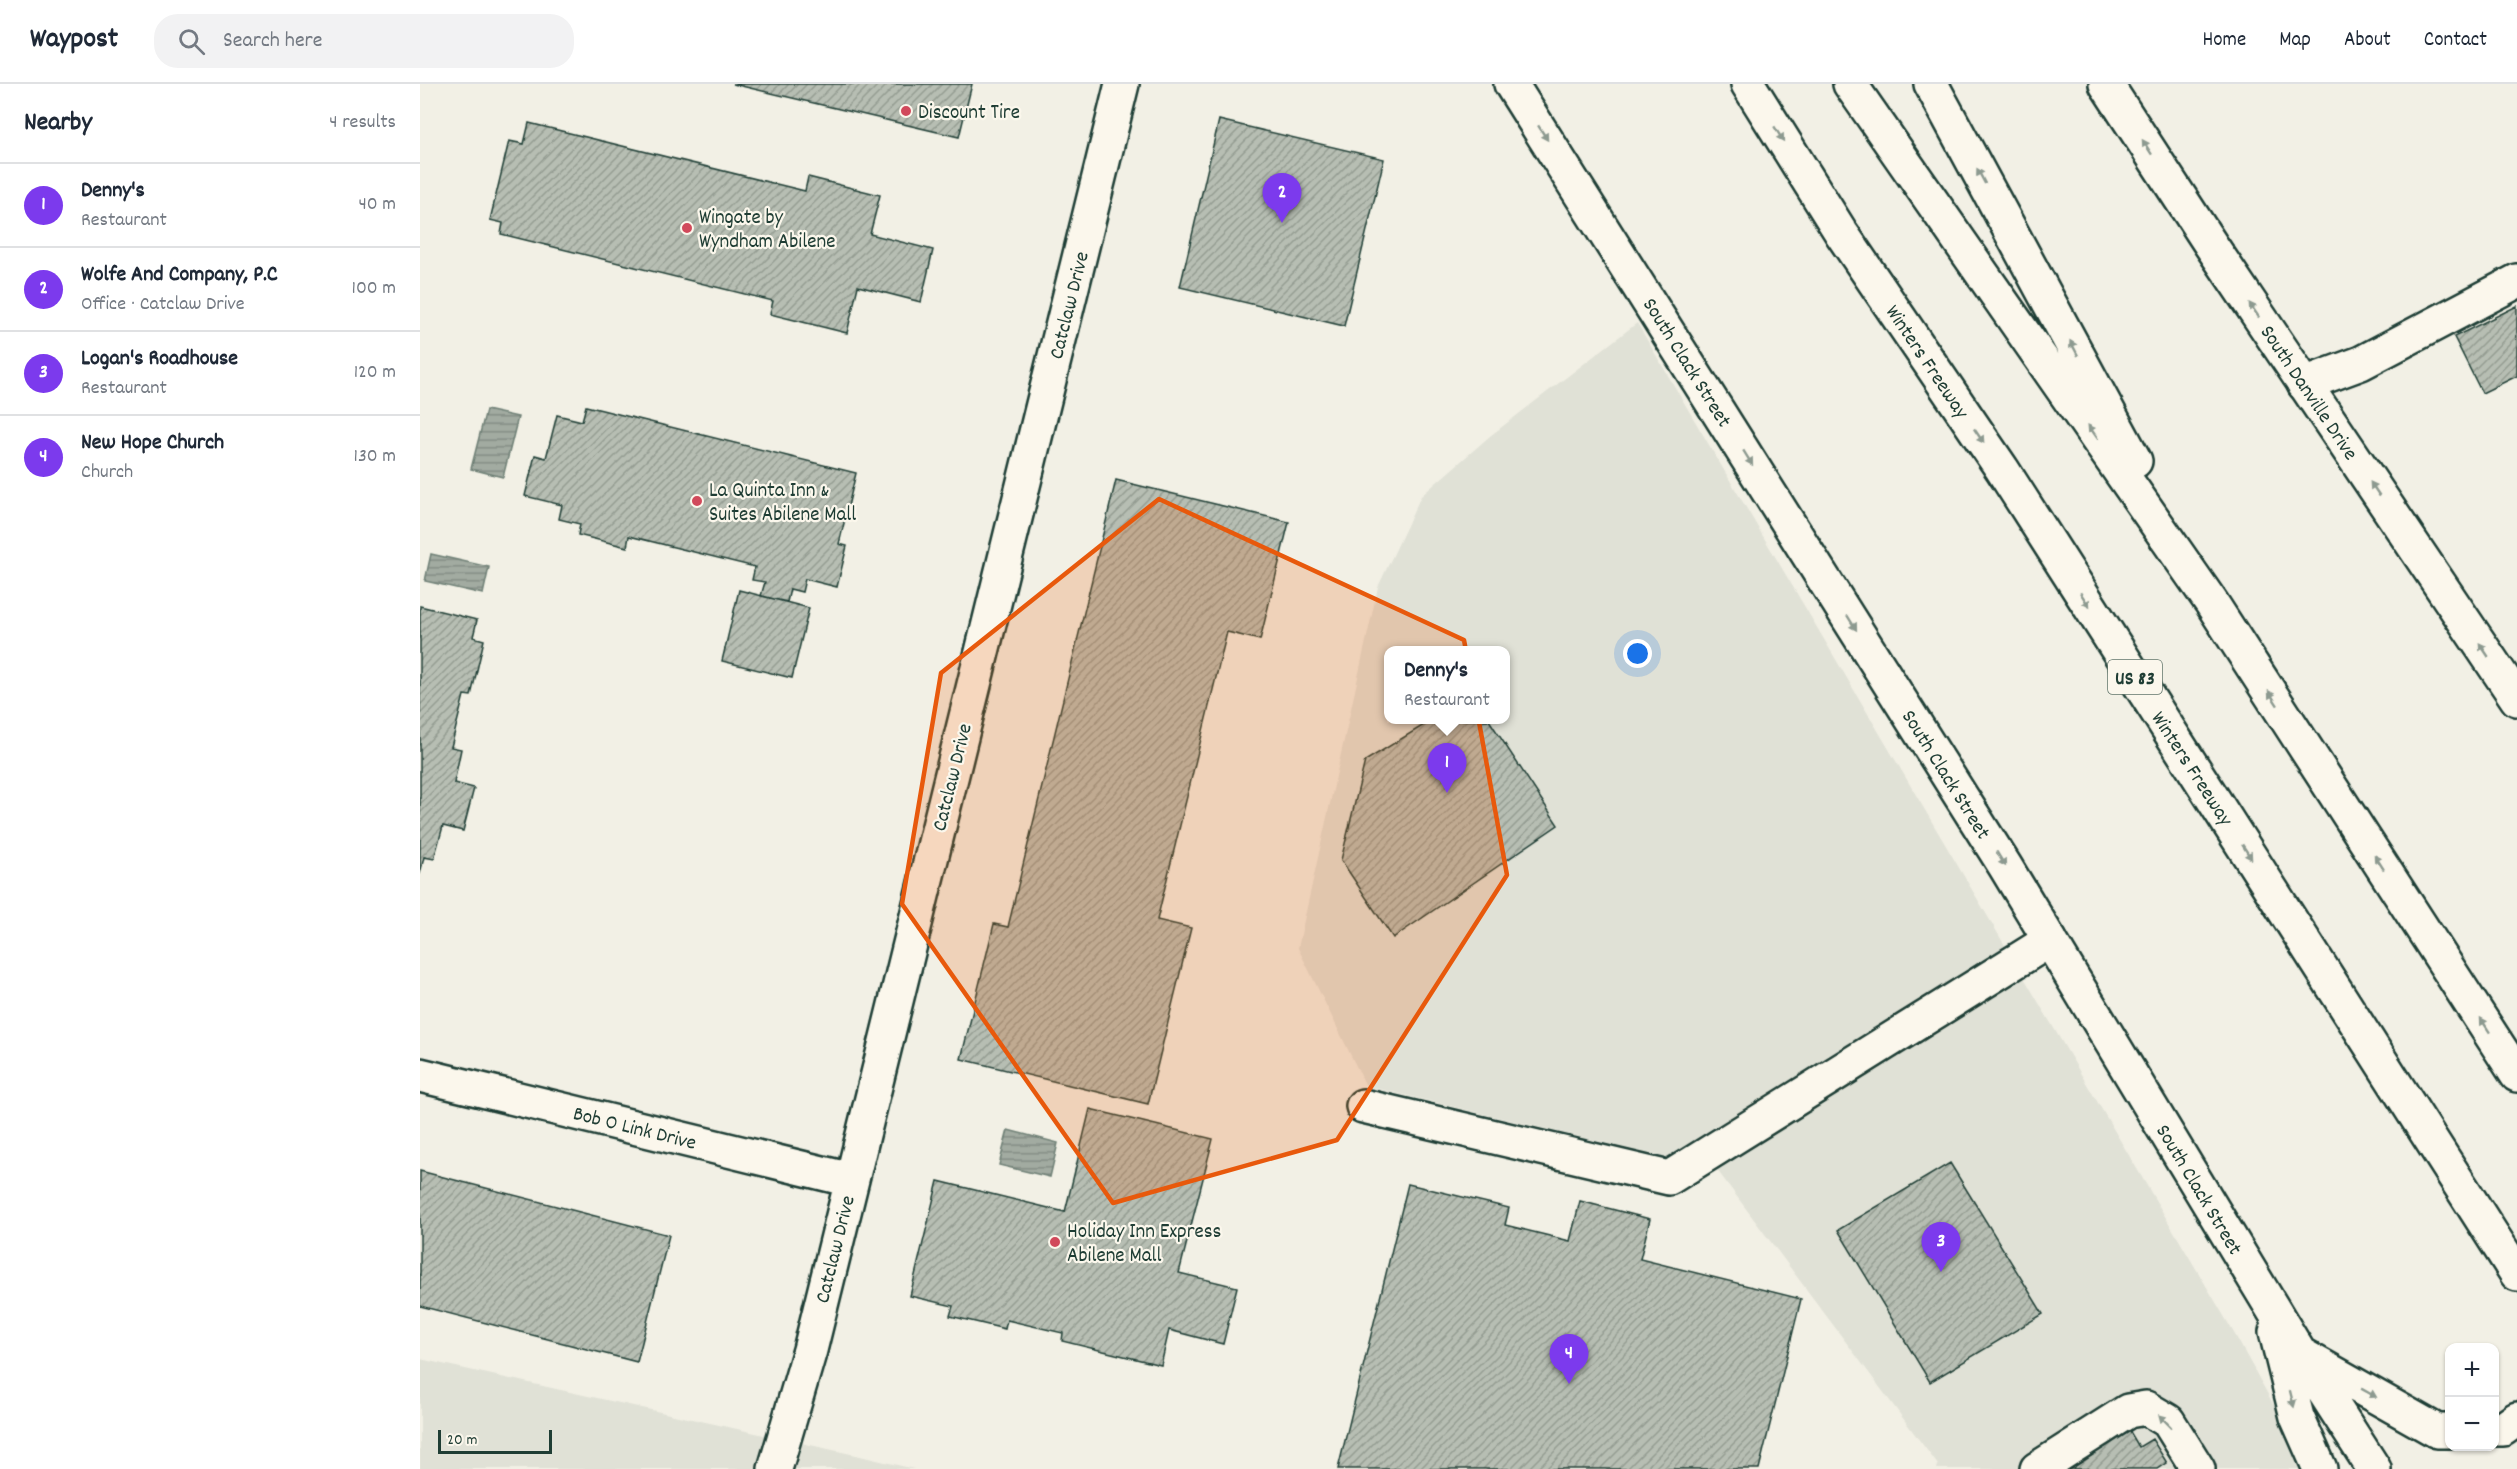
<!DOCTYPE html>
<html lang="en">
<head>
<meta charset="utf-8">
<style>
  :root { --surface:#fff; --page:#f2f2f3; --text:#1f2937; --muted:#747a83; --line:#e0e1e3; --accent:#7c3aed }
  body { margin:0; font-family:Dekko,sans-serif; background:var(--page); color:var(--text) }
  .controls { position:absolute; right:18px; bottom:18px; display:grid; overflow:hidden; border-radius:12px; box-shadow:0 2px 4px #0004 }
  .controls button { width:54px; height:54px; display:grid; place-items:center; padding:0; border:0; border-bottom:2px solid var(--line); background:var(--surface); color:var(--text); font:30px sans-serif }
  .scale { position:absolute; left:18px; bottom:15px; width:114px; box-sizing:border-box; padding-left:6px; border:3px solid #1f3d34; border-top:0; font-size:16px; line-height:21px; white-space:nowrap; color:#1f3d34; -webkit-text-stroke:4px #fbf7ec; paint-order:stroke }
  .you { position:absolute; left:1218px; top:570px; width:21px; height:21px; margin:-15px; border:4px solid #fff; border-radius:50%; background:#1a73e8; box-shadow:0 0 0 9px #1a73e833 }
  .badge { display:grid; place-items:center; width:39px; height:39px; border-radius:50%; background:var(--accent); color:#fff; font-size:20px; font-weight:700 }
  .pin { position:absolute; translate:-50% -50px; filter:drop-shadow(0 2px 3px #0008) }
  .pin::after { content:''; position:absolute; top:32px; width:21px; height:18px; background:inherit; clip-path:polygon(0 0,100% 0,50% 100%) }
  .popup { position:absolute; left:964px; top:562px; width:126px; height:78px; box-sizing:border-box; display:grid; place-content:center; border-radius:12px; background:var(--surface); filter:drop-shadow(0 2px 4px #0005); font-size:20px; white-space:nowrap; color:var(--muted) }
  .popup b { font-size:22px; color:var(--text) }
  .popup::after { content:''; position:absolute; left:50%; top:100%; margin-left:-12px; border:12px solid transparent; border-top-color:var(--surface) }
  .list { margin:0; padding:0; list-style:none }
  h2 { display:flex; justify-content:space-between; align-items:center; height:78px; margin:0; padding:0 24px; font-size:26px }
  h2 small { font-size:20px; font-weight:400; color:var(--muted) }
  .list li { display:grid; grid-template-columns:39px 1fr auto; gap:18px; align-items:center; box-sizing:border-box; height:84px; padding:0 24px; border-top:2px solid var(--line) }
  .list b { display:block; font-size:22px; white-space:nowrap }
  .list p { margin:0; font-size:20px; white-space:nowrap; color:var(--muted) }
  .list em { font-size:20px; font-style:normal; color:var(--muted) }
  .icon { flex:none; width:33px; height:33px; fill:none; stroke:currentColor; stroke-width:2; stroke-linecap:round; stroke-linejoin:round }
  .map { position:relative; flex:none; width:2097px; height:1385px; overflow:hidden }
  header { display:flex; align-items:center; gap:36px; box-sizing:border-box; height:84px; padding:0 30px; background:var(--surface); border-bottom:2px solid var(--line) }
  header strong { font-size:28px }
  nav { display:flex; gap:33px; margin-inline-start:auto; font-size:21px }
  .search { width:420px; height:54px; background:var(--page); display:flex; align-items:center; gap:15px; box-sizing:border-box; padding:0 21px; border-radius:24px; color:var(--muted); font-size:22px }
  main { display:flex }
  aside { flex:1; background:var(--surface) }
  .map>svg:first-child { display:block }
  .built { fill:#e0e1d6; fill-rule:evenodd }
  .water { fill:url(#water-rules); stroke:#6e7f75; stroke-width:1.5 }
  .building { fill:url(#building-hatch); stroke:#1f3d34; stroke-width:1.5 }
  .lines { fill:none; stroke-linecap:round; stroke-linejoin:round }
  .minor-casing { stroke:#1f3d34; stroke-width:38 }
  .major-casing { stroke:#1f3d34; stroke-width:38 }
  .highway-casing { stroke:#1f3d34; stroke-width:38 }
  .minor { stroke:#fbf7ec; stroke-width:33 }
  .major { stroke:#fbf7ec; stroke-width:33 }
  .highway { stroke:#fbf7ec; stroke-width:33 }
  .oneway { fill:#8d9a90 }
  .marked { fill:#e8590c; fill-opacity:0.2; stroke:#e8590c; stroke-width:4.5; stroke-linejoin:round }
  .poi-dot { fill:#d1495b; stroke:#fbf7ec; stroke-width:2 }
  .labels { text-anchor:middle; stroke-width:4.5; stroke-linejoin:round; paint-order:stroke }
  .shield { fill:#fbf7ec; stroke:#61756b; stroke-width:1.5 }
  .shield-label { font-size:20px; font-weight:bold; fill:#1f3d34 }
  .poi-label { font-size:21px; fill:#1f3d34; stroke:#fbf7ec; text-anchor:start }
  .street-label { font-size:21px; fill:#1f3d34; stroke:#fbf7ec }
</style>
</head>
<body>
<header>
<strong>Waypost</strong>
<div class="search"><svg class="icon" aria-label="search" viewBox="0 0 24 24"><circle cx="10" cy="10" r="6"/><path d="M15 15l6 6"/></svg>Search here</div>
<nav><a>Home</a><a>Map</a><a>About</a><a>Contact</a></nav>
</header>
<main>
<aside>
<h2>Nearby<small>4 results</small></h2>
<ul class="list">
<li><span class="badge">1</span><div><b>Denny's</b><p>Restaurant</p></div><em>40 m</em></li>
<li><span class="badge">2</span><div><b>Wolfe And Company, P.C</b><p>Office · Catclaw Drive</p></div><em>100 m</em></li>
<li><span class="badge">3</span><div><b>Logan's Roadhouse</b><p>Restaurant</p></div><em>120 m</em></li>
<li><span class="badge">4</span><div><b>New Hope Church</b><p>Church</p></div><em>130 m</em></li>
</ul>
</aside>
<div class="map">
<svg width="2097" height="1385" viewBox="0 0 2097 1385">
  <defs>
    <pattern id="water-rules" width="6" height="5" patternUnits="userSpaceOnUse" patternTransform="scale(1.5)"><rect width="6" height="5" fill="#a2aba1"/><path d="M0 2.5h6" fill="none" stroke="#838c84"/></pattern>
    <pattern id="building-hatch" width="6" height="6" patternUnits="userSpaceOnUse" patternTransform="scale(1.5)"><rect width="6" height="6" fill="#b7beb3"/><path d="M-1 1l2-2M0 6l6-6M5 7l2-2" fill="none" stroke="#949c92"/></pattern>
  </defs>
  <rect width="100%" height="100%" fill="#f2f0e5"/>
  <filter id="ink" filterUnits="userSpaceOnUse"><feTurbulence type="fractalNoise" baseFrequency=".0167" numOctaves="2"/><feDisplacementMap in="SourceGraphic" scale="12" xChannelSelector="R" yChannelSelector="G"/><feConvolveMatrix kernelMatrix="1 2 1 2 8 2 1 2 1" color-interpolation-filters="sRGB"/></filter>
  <g filter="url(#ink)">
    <path class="built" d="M1217,239L1814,1249L1889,1385H1517L1518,1381L1297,1086L946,1002L878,864L958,503L1001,412L1070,352ZM968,566H1086V636H968Z
      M0,1275L440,1372L494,1385H0Z"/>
    <path class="water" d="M66,326L98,333L83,393L51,385Z
      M11,470L69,483L63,510L5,497Z
      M588,1046L638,1059L630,1093L579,1081Z"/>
    <path class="building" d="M313,0H552L539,53Z
      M799,36L964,75L924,242L760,203Z
      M109,39L385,107L388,93L460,111L450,150L513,166L501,218L438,202L427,249L350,230L353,217L81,150L83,139L70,136L89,57L104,60Z
      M2097,222V292L2062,309L2034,253Z
      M166,322L436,389L419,460L427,462L417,503L385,495L382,508L370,505L367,518L341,512L345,498L332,496L335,483L209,452L207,463L158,451L160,440L139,435L142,421L105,412L115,371L126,374L137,331L162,337Z
      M696,396L869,438L840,556L807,548L737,836L771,844L728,1020L541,975L574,840L588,843Z
      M319,506L389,524L372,594L302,577Z
      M0,522L57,536L53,553L64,556L51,612L44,611L31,663L41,665L34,699L54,704L43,747L23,742L14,775L4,773L0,790Z
      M1012,636H1069L1138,741L973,854L921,776L945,677Z
      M670,1025L793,1055L759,1189L817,1203L803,1260L749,1246L741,1281L642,1257L643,1249L587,1236L585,1245L530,1232L533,1222L490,1212L518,1097L645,1128Z
      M1530,1079L1623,1230L1510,1298L1418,1146Z
      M0,1087L249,1151L217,1278L0,1222Z
      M988,1100L1089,1124L1085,1141L1150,1157L1160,1117L1230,1135L1220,1175L1381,1215L1339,1385H918Z
      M1709,1346L1719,1363L1732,1355L1747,1379L1738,1385H1638L1658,1372L1662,1376Z"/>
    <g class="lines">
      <g class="minor-casing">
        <path id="minor" d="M1884,300L1941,279L2097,197
          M0,991L431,1096
          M943,1022L1249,1094L1630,856
          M355,1385L390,1266L702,0
          M1617,1385L1708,1327L1726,1324L1748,1337L1778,1385"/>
      </g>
      <g class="major-casing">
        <path id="major" d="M1091,0L1585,782L1880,1270L1954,1385
          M1686,0L1791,161L2097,615
          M1856,1248L1877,1333L1900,1385
          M1884,1272L2017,1347H2030
          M2074,1345H2083L2097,1335"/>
      </g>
      <g class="highway-casing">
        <path id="highway" d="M1328,0L1422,150L1582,385L2097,1190
          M1430,0L1791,518L2097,991
          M1511,0L1715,377"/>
      </g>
      <use href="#minor" class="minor"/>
      <use href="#major" class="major"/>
      <use href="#highway" class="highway"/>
    </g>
    <defs><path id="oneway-solid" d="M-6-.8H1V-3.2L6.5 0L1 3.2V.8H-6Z" transform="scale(1.5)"/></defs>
    <g class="oneway">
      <use href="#oneway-solid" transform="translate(1123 49) rotate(57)"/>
      <use href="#oneway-solid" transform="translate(1359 50) rotate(58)"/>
      <use href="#oneway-solid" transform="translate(1727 63) rotate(-123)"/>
      <use href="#oneway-solid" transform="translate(1561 92) rotate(-118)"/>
      <use href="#oneway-solid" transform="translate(1834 226) rotate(-124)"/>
      <use href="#oneway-solid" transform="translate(1654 264) rotate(-118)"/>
      <use href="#oneway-solid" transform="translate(1673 348) rotate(-125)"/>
      <use href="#oneway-solid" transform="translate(1559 352) rotate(56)"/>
      <use href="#oneway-solid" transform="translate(1328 374) rotate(58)"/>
      <use href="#oneway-solid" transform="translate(1955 405) rotate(-124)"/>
      <use href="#oneway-solid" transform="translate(1665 516) rotate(57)"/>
      <use href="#oneway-solid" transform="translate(1432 539) rotate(58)"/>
      <use href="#oneway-solid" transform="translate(2064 566) rotate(-124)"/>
      <use href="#oneway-solid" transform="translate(1853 614) rotate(-123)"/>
      <use href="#oneway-solid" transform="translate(1827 768) rotate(57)"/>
      <use href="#oneway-solid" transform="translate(1581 775) rotate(58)"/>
      <use href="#oneway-solid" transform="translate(1959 778) rotate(-123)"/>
      <use href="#oneway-solid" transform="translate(2065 941) rotate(-123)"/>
      <use href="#oneway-solid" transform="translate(1949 1309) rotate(29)"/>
      <use href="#oneway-solid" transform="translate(1872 1315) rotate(76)"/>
      <use href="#oneway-solid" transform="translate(1745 1337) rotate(-135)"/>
    </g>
  </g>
  <path class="marked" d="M739,415L1044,556L1087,791L917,1056L693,1119L482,820L521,589Z"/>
  <g class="poi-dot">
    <circle cx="486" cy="27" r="6"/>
    <circle cx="267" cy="144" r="6"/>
    <circle cx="277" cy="417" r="6"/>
    <circle cx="635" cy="1158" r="6"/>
  </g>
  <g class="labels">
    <rect class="shield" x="1688" y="576" width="54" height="34" rx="4.5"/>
    <g class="shield-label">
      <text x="1715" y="600">US 83</text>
    </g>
    <g class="poi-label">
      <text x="498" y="34">Discount Tire</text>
      <text x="279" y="139">Wingate by<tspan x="279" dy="24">Wyndham Abilene</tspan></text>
      <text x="289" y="412">La Quinta Inn &amp;<tspan x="289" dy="24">Suites Abilene Mall</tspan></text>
      <text x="647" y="1153">Holiday Inn Express<tspan x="647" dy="24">Abilene Mall</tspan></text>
    </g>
    <g class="street-label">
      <text transform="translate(648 221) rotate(-76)" y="7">Catclaw Drive</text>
      <text transform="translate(1508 277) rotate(56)" y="7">Winters Freeway</text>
      <text transform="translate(1268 278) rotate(58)" y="7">South Clack Street</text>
      <text transform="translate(1890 308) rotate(56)" y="7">South Danville Drive</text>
      <text transform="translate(1773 684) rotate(57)" y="7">Winters Freeway</text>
      <text transform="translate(1527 690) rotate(58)" y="7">South Clack Street</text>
      <text transform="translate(531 693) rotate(-76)" y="7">Catclaw Drive</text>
      <text transform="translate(215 1043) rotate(14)" y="7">Bob O Link Drive</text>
      <text transform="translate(1780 1105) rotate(59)" y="7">South Clack Street</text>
      <text transform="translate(414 1165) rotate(-76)" y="7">Catclaw Drive</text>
    </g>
  </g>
</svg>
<div class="controls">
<button>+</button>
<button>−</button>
</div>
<div class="scale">20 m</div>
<div class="you"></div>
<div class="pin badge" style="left:1027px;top:709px">1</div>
<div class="popup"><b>Denny's</b>Restaurant</div>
<div class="pin badge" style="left:862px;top:139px">2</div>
<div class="pin badge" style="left:1521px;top:1188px">3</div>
<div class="pin badge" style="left:1149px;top:1300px">4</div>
</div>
</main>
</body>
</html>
